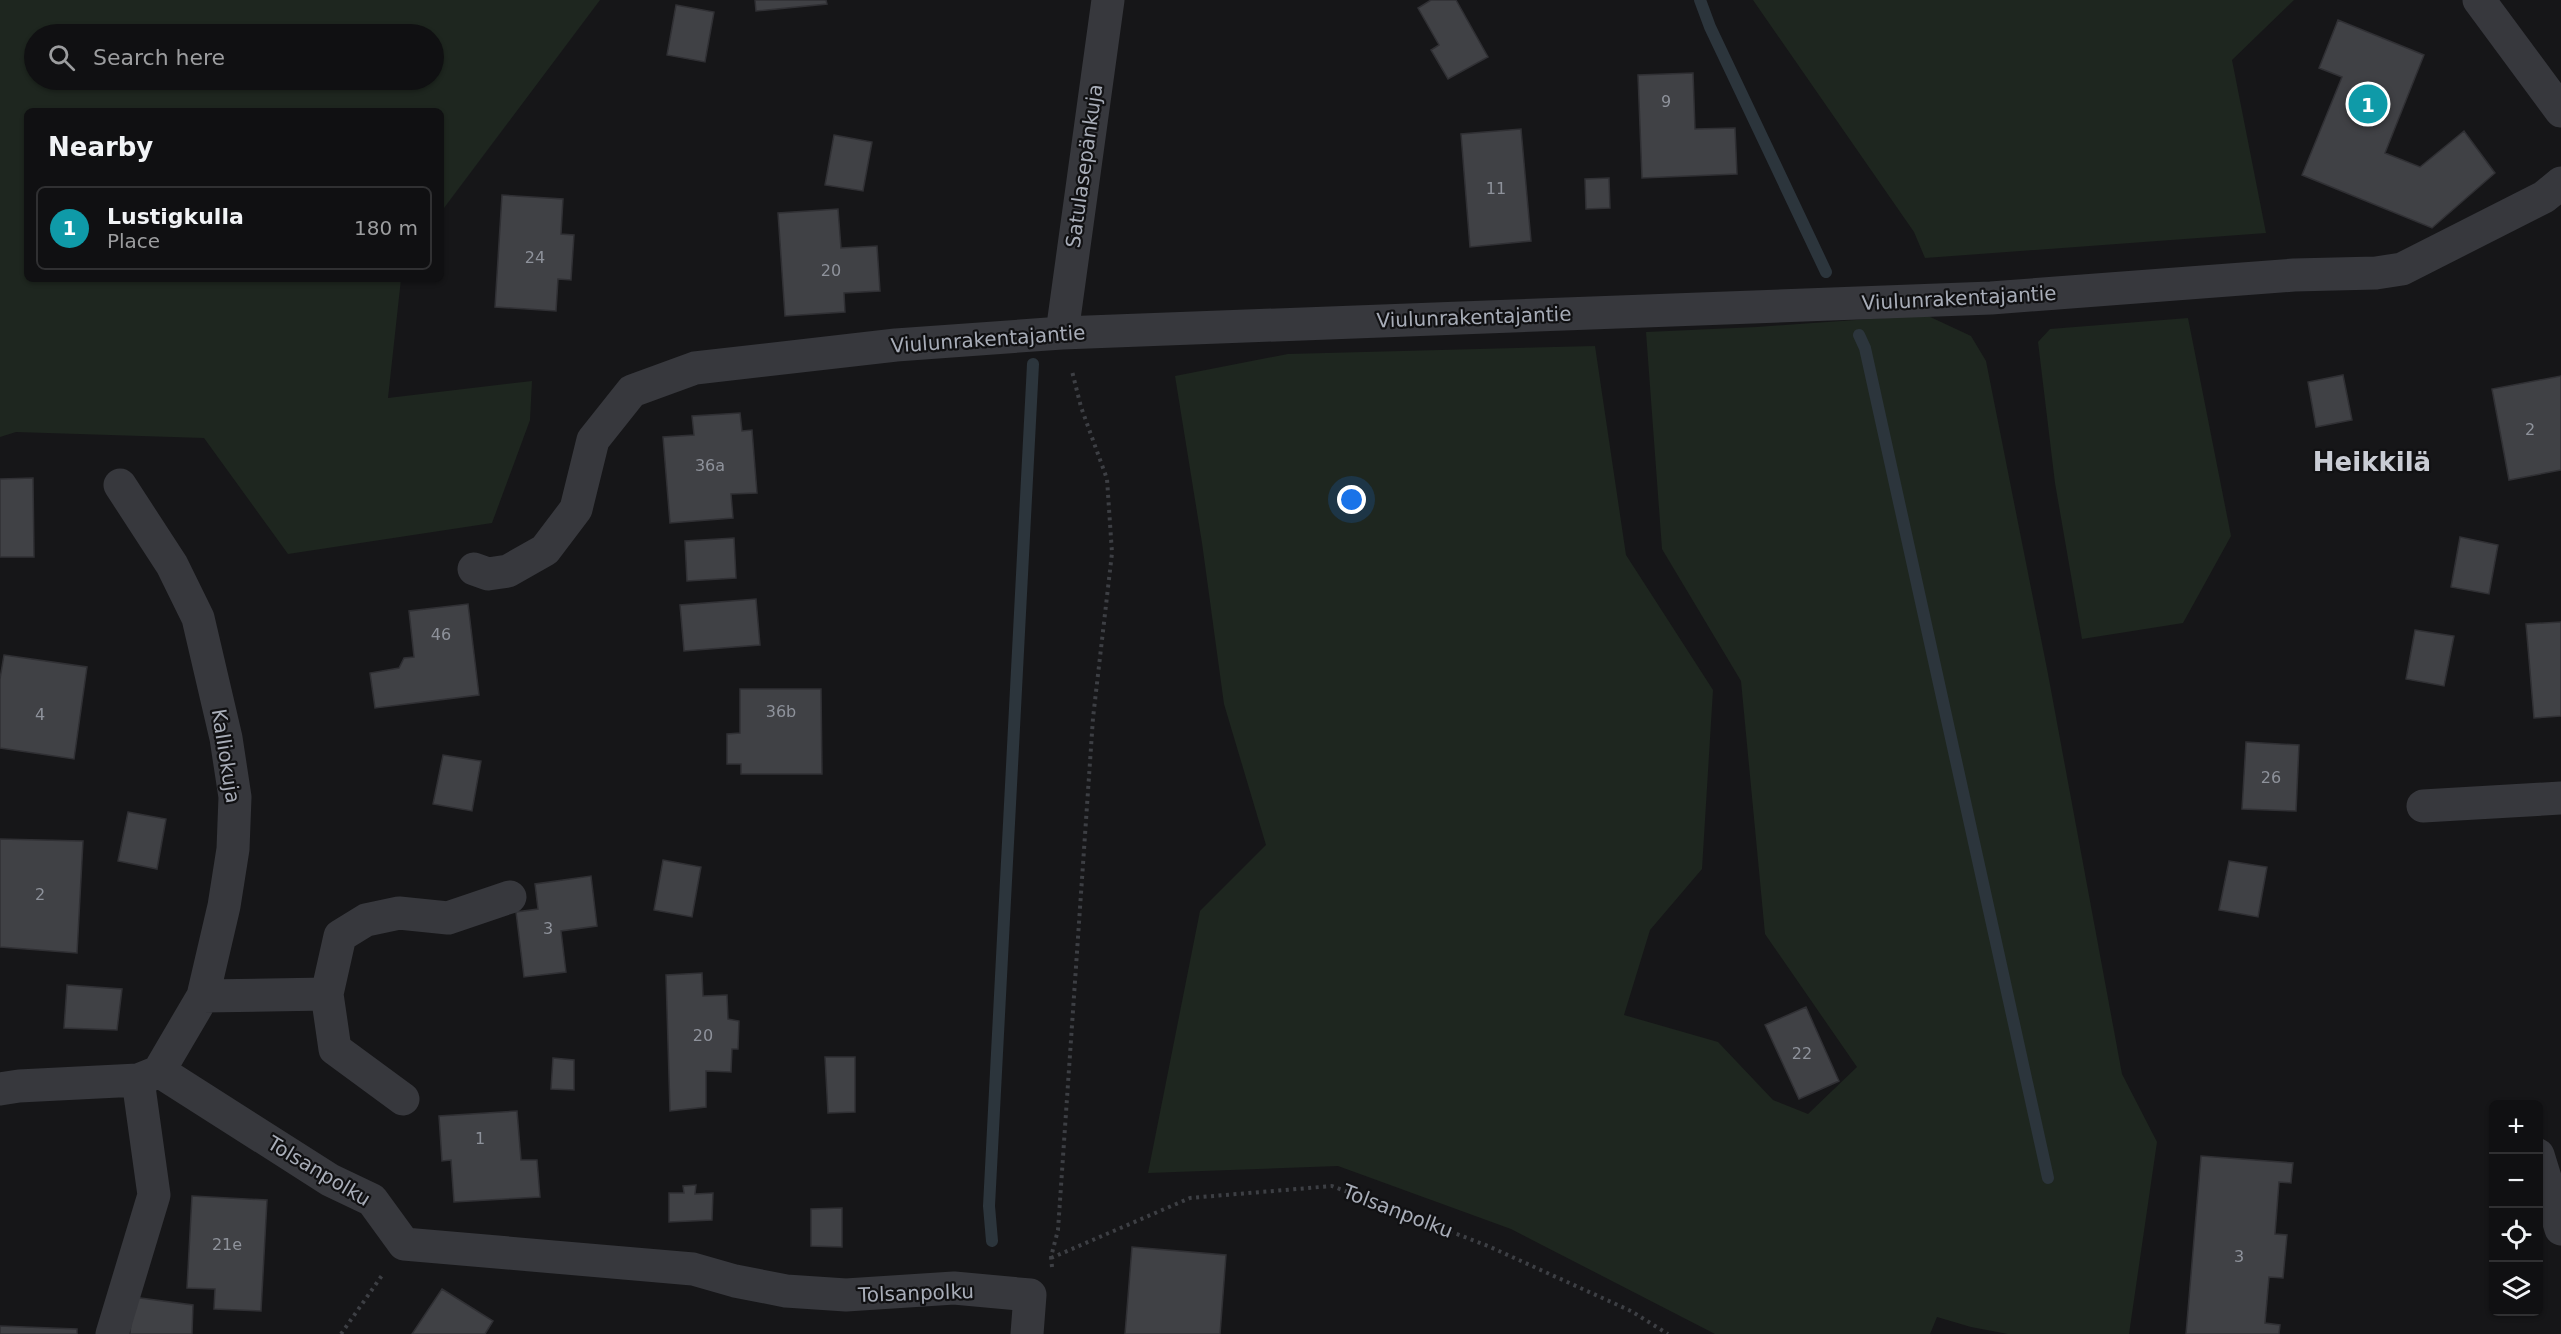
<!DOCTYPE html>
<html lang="en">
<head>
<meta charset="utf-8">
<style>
  :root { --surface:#101012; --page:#19191b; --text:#f1f3f6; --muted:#9c9d9f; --line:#303032; --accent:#f2b134 }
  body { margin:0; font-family:"DejaVu Sans",sans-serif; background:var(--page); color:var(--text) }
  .controls { position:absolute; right:18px; bottom:18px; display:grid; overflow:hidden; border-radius:9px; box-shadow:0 2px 4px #0004 }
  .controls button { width:54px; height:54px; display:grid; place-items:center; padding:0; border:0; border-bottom:2px solid var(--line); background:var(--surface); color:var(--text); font:30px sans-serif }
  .you { position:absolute; left:1352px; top:500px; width:21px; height:21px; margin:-15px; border:4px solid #fff; border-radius:50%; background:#1a73e8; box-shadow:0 0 0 9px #1a73e833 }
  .badge { display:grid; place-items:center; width:39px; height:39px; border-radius:50%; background:var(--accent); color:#fff; font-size:20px; font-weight:700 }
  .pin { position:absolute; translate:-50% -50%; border:3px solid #fff; box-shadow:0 2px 6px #0006 }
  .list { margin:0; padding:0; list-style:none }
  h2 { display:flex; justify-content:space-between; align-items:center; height:78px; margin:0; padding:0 24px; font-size:26px }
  h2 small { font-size:20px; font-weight:400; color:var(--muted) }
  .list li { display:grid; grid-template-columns:39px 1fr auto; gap:18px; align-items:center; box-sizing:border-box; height:84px; margin:0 12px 12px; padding:0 12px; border:2px solid var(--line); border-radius:9px }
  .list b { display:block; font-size:22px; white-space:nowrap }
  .list p { margin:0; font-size:20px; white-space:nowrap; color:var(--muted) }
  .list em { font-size:20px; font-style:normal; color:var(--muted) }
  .icon { flex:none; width:33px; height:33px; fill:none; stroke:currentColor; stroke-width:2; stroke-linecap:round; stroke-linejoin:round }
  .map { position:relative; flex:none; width:2561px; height:1334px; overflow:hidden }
  .search { position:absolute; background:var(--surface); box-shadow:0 2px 4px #0004; left:24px; top:24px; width:420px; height:66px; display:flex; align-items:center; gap:15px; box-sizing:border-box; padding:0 21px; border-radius:33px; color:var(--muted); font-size:22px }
  .panel { position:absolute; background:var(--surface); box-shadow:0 2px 4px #0004; left:24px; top:108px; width:420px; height:174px; border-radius:9px }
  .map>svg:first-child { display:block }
  .green { fill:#1e261f; fill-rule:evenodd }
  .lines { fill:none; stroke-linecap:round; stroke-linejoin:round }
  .stream { stroke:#2c353c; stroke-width:12 }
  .building { fill:#404145; stroke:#303034; stroke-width:1.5 }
  .path { stroke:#3d3f44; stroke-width:4; stroke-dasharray:3 4.5; stroke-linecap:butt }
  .minor { stroke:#37383d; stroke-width:33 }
  .labels { text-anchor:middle; stroke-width:4.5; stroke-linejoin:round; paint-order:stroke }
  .number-label { font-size:16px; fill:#8e929b }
  .street-label { font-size:20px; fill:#a8adb8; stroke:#111113 }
  .district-label { font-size:26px; font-weight:bold; fill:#c9ccd4; stroke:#111113 }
</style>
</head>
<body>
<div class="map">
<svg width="2561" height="1334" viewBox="0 0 2561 1334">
  <rect width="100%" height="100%" fill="#161618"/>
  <path class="green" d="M0,0H600L441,212V111H27V279H401L388,398L532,381L530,420L492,523L288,554L204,438L16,432L0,437ZM434,34V80H34V34Z
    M1753,0H2294L2232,60L2266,233L1925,258L1914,232Z
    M1926,315L1971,336L1986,361L2048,674L2122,1074L2157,1142L2129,1334H2008L1971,1327L1937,1317L1930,1334H1715L1511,1229L1338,1166L1148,1173L1200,911L1266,845L1224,704L1202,543L1175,376L1288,354L1595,346L1626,555L1713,690L1702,869L1650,930L1624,1015L1718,1042L1773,1100L1808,1114L1857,1067L1765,934L1741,681L1662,549L1646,332L1757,327Z
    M2188,318L2231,536L2183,623L2082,639L2055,483L2038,342L2050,329Z"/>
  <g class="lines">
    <path class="stream" d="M1700,0L1710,27L1826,272
      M1859,335L1865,348L2048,1178
      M992,1241L989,1206L1033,364"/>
  </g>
  <path class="building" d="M755,0H826L827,4L756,11Z
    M1431,0H1456L1488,57L1448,79L1431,50L1439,45L1418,8Z
    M676,5L714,12L705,62L667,55Z
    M2338,20L2424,55L2385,153L2420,167L2464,131L2495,173L2432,228L2302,175L2342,77L2319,68Z
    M1693,73L1695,129L1735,128L1737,174L1642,178L1638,75Z
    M1521,129L1531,241L1470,247L1461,134Z
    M834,135L872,142L863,191L825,185Z
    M1609,178L1610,208L1586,209L1585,179Z
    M502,195L563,199L561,234L574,235L571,280L558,279L556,311L495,307Z
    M838,209L841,248L877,246L880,291L844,293L845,312L785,316L778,213Z
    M2343,375L2352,420L2316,427L2308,382Z
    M2561,376V470L2509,480L2492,389Z
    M740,413L742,431L752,430L757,493L731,494L733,518L670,523L663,437L694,435L692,416Z
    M33,478L34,557H0V479Z
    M2460,537L2498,545L2489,594L2451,587Z
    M734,538L736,578L687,581L685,541Z
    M756,599L760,645L684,651L680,605Z
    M468,604L479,695L375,708L370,673L399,668L404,658L414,657L409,611Z
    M2561,622V716L2534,718L2526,624Z
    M2415,630L2454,636L2444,686L2406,679Z
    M4,655L87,667L74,759L0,748V679Z
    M740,689H821L822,774H741V764H727V734L740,733Z
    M2246,742L2299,745L2296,811L2242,809Z
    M443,755L481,761L472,811L433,804Z
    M128,812L166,819L157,869L118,861Z
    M0,839L83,841L77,953L0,947Z
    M663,860L701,867L692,917L654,910Z
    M2229,861L2267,867L2258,917L2219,910Z
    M591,876L597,926L561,931L566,972L524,977L516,912L538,909L535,884Z
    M702,973L703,996L727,995L728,1019L739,1021L738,1049H732L731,1072L706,1071V1107L670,1111L666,975Z
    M67,985L122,989L117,1030L64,1028Z
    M1806,1007L1839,1081L1799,1099L1765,1025Z
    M825,1057H855V1112L828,1113Z
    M553,1058L574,1060V1090L551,1089Z
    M517,1111L521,1160H537L540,1197L454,1202L451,1160L442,1161L439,1116Z
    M2201,1156L2293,1163L2291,1183L2279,1182L2275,1234L2287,1235L2283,1278L2269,1277L2265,1323L2280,1325L2279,1334H2186Z
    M696,1185L695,1194L713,1193L712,1220L669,1222V1193H684L683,1186Z
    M192,1196L267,1200L261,1311L214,1309L215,1289L187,1288Z
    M842,1208V1247L811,1246V1209Z
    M1132,1247L1226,1255L1220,1334H1125Z
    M442,1289L493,1321L485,1334H412Z
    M133,1297L193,1305L192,1334H130Z
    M0,1326L77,1329V1334H0Z"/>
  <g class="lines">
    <path class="path" d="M1051,1258L1190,1198L1332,1186L1488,1246L1631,1311L1668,1334
      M1052,1267L1051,1257L1058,1230L1093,718L1112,553L1107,479L1081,407L1072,371
      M341,1334L383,1274"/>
    <path class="minor" d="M2479,0L2561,111
      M1062,333L1108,0
      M120,485L172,565L198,618L226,738L235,797L233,849L224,906L203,996L159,1071
      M474,569L488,574L508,571L545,550L576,509L593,440L632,391L695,368L896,345L1062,333L1991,298L2294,275L2376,273L2402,269L2544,197L2561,183
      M2423,806L2561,798
      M327,994L335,1049L403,1099
      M203,996L327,994L340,936L366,920L399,913L448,918L510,897
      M159,1071L330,1180L372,1200L404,1244L693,1269L735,1281L786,1291L846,1295L954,1288L1030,1295L1027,1334
      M0,1089L19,1086L138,1080L158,1072
      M2538,1155L2561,1229
      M112,1334L154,1195L138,1080"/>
  </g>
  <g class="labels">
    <g class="number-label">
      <text x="1666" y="107">9</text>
      <text x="1496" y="194">11</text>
      <text x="535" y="263">24</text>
      <text x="831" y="276">20</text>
      <text x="2530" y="435">2</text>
      <text x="710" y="471">36a</text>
      <text x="441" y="640">46</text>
      <text x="781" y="717">36b</text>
      <text x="40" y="720">4</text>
      <text x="2271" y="783">26</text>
      <text x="40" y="900">2</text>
      <text x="548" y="934">3</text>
      <text x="703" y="1041">20</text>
      <text x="1802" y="1059">22</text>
      <text x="480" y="1144">1</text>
      <text x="227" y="1250">21e</text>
      <text x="2239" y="1262">3</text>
    </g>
    <g class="street-label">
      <text transform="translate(1084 166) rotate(-82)" y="7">Satulasepänkuja</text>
      <text transform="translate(1959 298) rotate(-3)" y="7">Viulunrakentajantie</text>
      <text transform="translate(1474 317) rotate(-2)" y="7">Viulunrakentajantie</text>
      <text transform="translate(988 339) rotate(-4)" y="7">Viulunrakentajantie</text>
      <text transform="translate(226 756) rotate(81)" y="7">Kalliokuja</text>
      <text transform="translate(319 1171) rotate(31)" y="7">Tolsanpolku</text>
      <text transform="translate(1398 1211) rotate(21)" y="7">Tolsanpolku</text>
      <text transform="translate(916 1293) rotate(-2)" y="7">Tolsanpolku</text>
    </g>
    <g class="district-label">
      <text x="2372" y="471">Heikkilä</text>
    </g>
  </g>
</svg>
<div class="controls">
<button>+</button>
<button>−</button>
<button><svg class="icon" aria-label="locate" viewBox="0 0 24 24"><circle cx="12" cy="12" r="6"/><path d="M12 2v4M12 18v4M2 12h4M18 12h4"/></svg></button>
<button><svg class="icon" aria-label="layers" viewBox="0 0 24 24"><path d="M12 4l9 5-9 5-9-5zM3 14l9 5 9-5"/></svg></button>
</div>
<div class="you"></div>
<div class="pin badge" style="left:2368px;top:104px;background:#0f9aa8">1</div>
<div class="search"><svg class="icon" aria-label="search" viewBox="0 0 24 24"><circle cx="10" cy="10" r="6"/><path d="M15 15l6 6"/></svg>Search here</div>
<section class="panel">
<h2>Nearby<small></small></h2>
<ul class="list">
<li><span class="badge" style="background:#0f9aa8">1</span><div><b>Lustigkulla</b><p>Place</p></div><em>180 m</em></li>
</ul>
</section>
</div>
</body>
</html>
